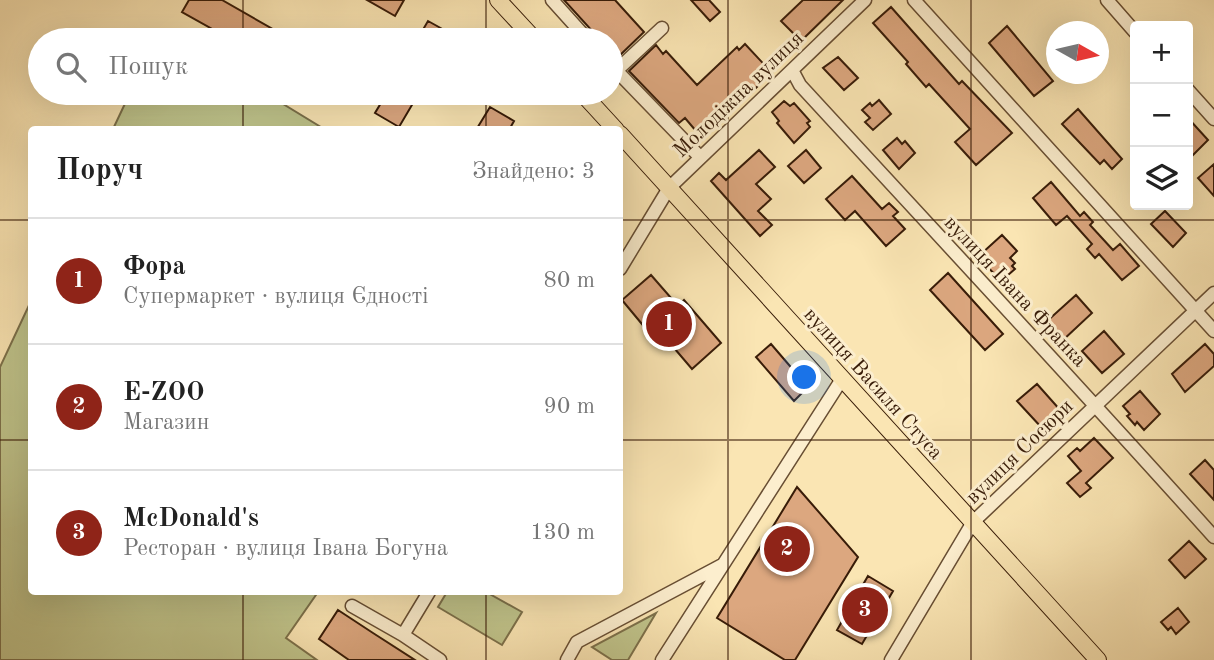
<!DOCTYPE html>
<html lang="uk">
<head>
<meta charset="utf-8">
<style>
  :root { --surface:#fff; --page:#f2f2f2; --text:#222; --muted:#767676; --line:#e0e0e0; --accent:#8f2418 }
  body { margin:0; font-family:"Old Standard TT",serif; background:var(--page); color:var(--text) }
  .controls { position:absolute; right:21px; top:21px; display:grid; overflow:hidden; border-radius:7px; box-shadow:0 7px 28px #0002 }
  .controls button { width:63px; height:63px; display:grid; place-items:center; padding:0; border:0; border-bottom:2px solid var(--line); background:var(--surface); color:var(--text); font:35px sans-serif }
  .compass { position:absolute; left:1046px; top:21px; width:63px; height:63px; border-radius:50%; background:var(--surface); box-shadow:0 7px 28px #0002; rotate:98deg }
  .you { position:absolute; left:805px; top:378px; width:24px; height:24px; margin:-18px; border:5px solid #fff; border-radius:50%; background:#1a73e8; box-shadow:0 0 0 10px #1a73e833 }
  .badge { display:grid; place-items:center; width:46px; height:46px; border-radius:50%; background:var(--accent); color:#fff; font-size:23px; font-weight:700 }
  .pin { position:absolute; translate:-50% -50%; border:4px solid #fff; box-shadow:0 2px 7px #0006 }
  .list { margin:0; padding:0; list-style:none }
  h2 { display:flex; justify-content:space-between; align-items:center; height:91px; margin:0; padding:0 28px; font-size:30px }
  h2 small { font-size:23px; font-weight:400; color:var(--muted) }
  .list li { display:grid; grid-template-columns:46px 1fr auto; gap:21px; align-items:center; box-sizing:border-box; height:126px; padding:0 28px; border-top:2px solid var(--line) }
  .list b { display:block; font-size:26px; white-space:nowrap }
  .list p { margin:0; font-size:23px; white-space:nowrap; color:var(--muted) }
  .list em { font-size:23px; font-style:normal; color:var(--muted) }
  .icon { flex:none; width:38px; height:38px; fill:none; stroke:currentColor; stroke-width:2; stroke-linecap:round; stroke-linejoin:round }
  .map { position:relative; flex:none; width:1214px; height:660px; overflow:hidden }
  .search { position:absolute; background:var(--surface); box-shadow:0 7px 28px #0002; left:28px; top:28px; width:595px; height:77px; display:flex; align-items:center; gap:18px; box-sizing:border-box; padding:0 24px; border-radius:38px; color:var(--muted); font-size:26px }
  .panel { position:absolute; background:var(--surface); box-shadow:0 7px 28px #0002; left:28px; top:126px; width:595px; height:469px; border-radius:7px }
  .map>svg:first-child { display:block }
  .green { fill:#c0c48b; stroke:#7c704a; stroke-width:2 }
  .building { fill:#dca77f; stroke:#381c08; stroke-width:2 }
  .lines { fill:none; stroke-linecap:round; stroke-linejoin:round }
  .minor-casing { stroke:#684e33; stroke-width:15 }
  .major-casing { stroke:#381c08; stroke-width:18 }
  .minor { stroke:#fceece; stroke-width:12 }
  .major { stroke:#fae5b3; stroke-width:16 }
  .grid { fill:none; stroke:#381c08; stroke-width:2; stroke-opacity:0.55 }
  .labels { text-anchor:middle; stroke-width:6; stroke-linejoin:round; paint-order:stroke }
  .street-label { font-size:21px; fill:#381c08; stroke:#fceece }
</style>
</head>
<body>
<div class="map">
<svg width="1214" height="660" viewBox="0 0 1214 660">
  <rect width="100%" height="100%" fill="#fae5b3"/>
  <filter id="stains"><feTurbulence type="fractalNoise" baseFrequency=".00286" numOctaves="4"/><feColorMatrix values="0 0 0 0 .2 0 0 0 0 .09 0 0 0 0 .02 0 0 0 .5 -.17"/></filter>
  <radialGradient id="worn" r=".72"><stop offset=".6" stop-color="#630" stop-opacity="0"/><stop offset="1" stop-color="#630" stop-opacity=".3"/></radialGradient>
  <path class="green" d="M130,93H265L324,129H113Z
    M31,301L32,592H318L286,638L317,660H0V367Z
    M447,592H486L522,612L502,645L438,607Z
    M656,613L628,660H612L592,647Z"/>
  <path class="building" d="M189,0H222L292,40H232L182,12Z
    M367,0H404L395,16Z
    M564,0H615L644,32L617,58L611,56V40H597L595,34Z
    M691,0H709L720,12L710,21Z
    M803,0H843L801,41L781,21Z
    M891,7L959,84L962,81L1012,133L976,165L955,142L970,129L929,84L926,87L906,64L908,62L873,23Z
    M428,21L462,40H417Z
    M1007,26L1053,81L1034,96L989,43Z
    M745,44L772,73L717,124L711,117L696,131L685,118L679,123L629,71L656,45L663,54L666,51L697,85L737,47L739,50Z
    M838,57L858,78L844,90L823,68Z
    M387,93H419L399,127L375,113Z
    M879,100L891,114L873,130L865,122L870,118L862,110L870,103L872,106Z
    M784,101L790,106L794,103L810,121L807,123L810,127L794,143L777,123L779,121L772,112Z
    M490,107L514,121L509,130H476Z
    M1078,109L1122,159L1112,169L1104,160L1100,164L1062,124Z
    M1188,118L1208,140L1188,160Z
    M897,138L902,144L905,141L915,153L899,169L883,150Z
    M759,150L775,167L756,184L771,199L758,211L772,225L760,236L711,181L719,173L726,180Z
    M806,150L821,168L804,183L788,166Z
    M1214,164V196L1198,178Z
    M852,176L882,209L889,203L898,212L893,216L905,229L886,246L855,211L845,220L826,199Z
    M1051,182L1080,216L1084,212L1093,222L1090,225L1113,250L1120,244L1139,266L1122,280L1099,254L1095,258L1087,249L1092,244L1067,216L1056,225L1033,198Z
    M1165,211L1186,233L1173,247L1151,224Z
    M1002,235L1017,251L1010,258L1015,263L1012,266L1015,269L1001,281L982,261L985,259L981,254Z
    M948,273L1003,334L985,350L930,290Z
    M651,275L678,306L684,300L721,343L692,369L663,335L656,341L622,300Z
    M1076,295L1092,313L1062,341L1046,322Z
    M1104,331L1124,354L1102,373L1082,351Z
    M771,344L808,387L794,401L756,357Z
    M1205,344L1214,354V366L1185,392L1172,374Z
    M1037,384L1061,411L1042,428L1017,401Z
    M1140,391L1160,414L1144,430L1137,422L1135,425L1127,416L1130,414L1123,406Z
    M1094,438L1113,458L1086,483L1091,488L1080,497L1067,483L1081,471L1068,456L1077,448L1080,451Z
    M1205,460L1214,470V500L1190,474Z
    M797,487L858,557L795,660H785L717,618Z
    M1189,541L1206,559L1185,578L1169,560Z
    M868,576L893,591L862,644L837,630Z
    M1178,608L1189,622L1176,634L1171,627L1168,630L1161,622Z
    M338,610L373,633L415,660H349L319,639Z"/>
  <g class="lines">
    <g class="minor-casing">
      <path id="minor" d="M552,0L588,40
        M914,0L1214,331
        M1107,0L1135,32
        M611,65L699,156
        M792,70L800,85C938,235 1078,385 1214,537
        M616,71L662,28
        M1188,90L1214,119
        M620,269L669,188L865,0
        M352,606L403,635L440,660
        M403,635L429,592
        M567,660L577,642L722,565
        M662,660L842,379
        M891,660L973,522L1214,293"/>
    </g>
    <g class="major-casing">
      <path id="major" d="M498,0L535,40
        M582,93L616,130
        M620,134L1098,660"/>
    </g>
    <use href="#minor" class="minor"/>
    <use href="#major" class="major"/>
  </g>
  <path class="grid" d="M243,0V40M486,0V40M728,0V660M971,0V660M243,93V130M486,93V130M0,220H32M620,220H1214M0,440H32M620,440H1214M243,592V660M486,592V660"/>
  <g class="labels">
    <g class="street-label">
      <text transform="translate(738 94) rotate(-44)" y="7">Молодіжна вулиця</text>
      <text transform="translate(1016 291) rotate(47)" y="7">вулиця Івана Франка</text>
      <text transform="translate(874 383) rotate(48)" y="7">вулиця Василя Стуса</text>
      <text transform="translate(1019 451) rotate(-44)" y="7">вулиця Сосюри</text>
    </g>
  </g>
  <rect width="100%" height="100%" filter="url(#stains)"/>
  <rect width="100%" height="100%" fill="url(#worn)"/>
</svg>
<div class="controls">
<button>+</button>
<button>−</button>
<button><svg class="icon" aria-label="layers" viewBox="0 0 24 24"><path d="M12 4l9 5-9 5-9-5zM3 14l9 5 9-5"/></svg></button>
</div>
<svg class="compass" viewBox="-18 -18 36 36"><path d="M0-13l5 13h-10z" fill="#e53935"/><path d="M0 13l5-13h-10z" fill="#767676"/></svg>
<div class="you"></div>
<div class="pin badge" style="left:669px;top:324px">1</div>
<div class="pin badge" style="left:787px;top:549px">2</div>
<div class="pin badge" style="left:865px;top:610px">3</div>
<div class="search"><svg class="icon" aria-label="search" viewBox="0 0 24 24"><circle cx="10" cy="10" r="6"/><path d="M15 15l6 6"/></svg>Пошук</div>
<section class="panel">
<h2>Поруч<small>Знайдено: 3</small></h2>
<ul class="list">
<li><span class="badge">1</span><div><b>Фора</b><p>Супермаркет · вулиця Єдності</p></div><em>80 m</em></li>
<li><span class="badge">2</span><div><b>E-ZOO</b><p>Магазин</p></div><em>90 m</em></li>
<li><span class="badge">3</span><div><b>McDonald's</b><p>Ресторан · вулиця Івана Богуна</p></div><em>130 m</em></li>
</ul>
</section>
</div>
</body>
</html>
